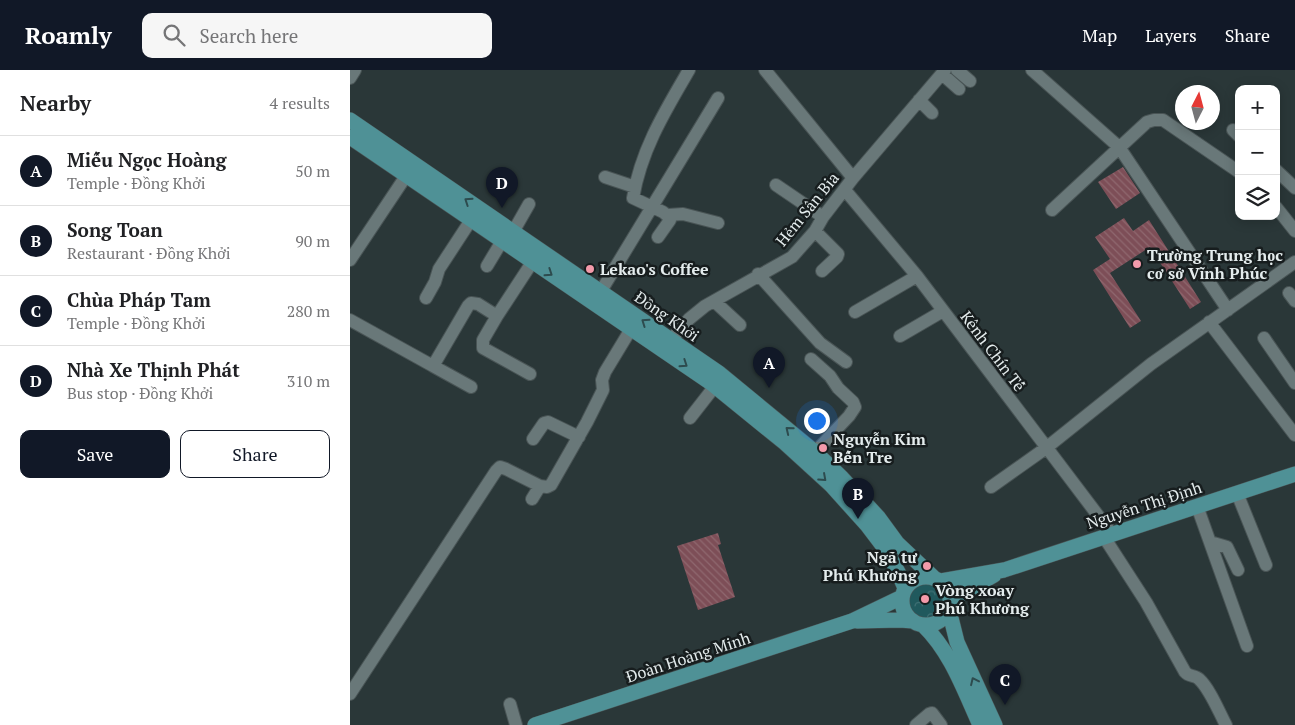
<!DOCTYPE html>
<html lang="en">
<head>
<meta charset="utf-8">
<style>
  :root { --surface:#fff; --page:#f6f6f6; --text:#202124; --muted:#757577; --line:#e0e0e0; --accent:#111827 }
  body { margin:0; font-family:"PT Serif",serif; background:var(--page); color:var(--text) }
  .controls { position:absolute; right:15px; top:15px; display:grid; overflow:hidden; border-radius:10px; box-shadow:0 2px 12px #0003 }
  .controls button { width:45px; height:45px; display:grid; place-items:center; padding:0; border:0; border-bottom:1px solid var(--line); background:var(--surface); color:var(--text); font:25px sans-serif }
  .compass { position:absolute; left:825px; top:15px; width:45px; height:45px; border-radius:50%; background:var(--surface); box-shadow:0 2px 12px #0003; rotate:6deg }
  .you { position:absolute; left:466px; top:350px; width:18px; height:18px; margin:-12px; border:4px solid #fff; border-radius:50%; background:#1a73e8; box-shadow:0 0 0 8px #1a73e833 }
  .badge { display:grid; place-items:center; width:32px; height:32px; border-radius:50%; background:var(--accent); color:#fff; font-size:16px; font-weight:700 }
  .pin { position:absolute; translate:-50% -41px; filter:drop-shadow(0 1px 2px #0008) }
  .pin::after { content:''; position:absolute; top:26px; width:18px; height:15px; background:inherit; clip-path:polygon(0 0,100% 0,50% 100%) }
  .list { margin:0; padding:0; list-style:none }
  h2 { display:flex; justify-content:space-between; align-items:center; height:65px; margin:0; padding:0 20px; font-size:21px }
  h2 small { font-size:16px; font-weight:400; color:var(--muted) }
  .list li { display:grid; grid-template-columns:32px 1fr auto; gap:15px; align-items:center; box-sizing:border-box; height:70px; padding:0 20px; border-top:1px solid var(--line) }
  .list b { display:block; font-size:19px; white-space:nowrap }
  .list p { margin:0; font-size:16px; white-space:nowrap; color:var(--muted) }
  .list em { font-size:16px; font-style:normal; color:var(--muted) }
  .actions { display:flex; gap:10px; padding:15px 20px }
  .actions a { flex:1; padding:11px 0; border:1px solid var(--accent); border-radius:10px; text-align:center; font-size:18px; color:var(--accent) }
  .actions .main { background:var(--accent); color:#fff }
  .icon { flex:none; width:28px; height:28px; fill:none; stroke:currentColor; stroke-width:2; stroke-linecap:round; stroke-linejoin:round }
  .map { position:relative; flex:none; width:945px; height:655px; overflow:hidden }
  header { display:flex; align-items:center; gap:30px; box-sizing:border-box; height:70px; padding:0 25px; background:var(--accent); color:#fff }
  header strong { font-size:24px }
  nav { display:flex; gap:28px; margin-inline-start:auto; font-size:18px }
  .search { width:350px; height:45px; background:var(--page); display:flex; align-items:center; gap:12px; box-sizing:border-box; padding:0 18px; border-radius:10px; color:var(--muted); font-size:19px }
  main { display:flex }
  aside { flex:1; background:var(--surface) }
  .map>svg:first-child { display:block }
  .park { fill:url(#park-crowns) }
  .building { fill:url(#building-back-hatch) }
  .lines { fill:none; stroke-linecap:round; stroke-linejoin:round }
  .minor-casing { stroke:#495455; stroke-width:14 }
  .major-casing { stroke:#495455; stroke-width:16 }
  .minor { stroke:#697879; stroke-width:12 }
  .major { stroke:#4f9196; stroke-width:15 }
  .oneway { stroke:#2d4b4e }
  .poi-dot { fill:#f39aaa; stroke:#171d1e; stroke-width:2 }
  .labels { text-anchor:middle; stroke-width:5; stroke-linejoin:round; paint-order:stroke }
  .street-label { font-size:16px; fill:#e4eced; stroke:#171d1e }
  .poi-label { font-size:16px; font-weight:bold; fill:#e4eced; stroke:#171d1e; text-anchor:start }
</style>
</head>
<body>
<header>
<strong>Roamly</strong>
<div class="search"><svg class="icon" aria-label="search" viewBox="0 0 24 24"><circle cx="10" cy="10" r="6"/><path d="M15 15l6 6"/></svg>Search here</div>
<nav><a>Map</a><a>Layers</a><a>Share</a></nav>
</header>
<main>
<aside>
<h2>Nearby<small>4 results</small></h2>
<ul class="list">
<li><span class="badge">A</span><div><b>Miếu Ngọc Hoàng</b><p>Temple · Đồng Khởi</p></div><em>50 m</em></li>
<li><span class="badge">B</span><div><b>Song Toan</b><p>Restaurant · Đồng Khởi</p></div><em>90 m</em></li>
<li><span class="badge">C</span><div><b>Chùa Pháp Tam</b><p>Temple · Đồng Khởi</p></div><em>280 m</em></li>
<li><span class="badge">D</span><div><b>Nhà Xe Thịnh Phát</b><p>Bus stop · Đồng Khởi</p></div><em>310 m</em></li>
</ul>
<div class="actions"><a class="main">Save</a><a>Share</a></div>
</aside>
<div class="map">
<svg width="945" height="655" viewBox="0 0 945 655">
  <defs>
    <pattern id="park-crowns" width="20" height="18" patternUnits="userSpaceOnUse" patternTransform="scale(1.25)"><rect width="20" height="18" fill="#20595d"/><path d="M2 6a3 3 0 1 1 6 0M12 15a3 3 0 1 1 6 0" fill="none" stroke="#407175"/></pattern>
    <pattern id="building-back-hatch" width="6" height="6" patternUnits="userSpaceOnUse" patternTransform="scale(1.25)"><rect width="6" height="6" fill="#7d4e57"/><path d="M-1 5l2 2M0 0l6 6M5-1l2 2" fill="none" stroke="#8f686f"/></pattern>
  </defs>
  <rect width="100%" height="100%" fill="#2a3738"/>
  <path class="park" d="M558 531a18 18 0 1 1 36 0a18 18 0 1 1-36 0Z"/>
  <path class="building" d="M773,97L790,123L766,139L748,112Z
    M774,148L783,161L799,150L851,232L840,239L800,177L760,203L791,251L780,258L743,200L760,189L745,167Z
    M368,463L371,474L368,475L385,527L348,540L327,476Z"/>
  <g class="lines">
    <g class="minor-casing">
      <path id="minor" d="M415,0L503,108
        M607,0L620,11
        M682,0L769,77L878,240
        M592,4L609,19
        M0,8L5,0
        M569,30L582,43
        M883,60L889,66
        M926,100L945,118
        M255,107L285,117
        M426,115L473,147
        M495,120L567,206L762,464
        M926,137L945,161
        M702,140L797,52L804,50H813L889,102
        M318,145L333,144L368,153
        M465,161L488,184L487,187L472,201
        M163,162L179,134
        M308,167L320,150V148L313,142L283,128C291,80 315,41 339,0
        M0,190L56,106
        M137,196L152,171
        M408,204L470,273L496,292
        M251,221L368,28
        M939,223L945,231
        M76,228L85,212L89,199L121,150
        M364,231L390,255
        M505,242L567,206
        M147,246L133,270V278L180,304
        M0,250L83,296L118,236L121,233L128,234L147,246L183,191
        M859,252L945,365
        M550,266L593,241
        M914,268L945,313
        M321,270L339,249L355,236L442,187L465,161L473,147L503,108L595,0
        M461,289L480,306L488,318L503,332L505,337L499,346L465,382
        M83,296L121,317
        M340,348L365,316
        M183,369L194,353L198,352L229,367
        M641,417L696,378L801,294L945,192
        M887,423L916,495
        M182,429L190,416
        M847,436L897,576
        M754,467L796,532L835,602C839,607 845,605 849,609C860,619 869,642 876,655
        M860,472L877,477L888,500
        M0,624L146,401L150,397L156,399L190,416L197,417L201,415L237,352L253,320L252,310L255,302L281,259
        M160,634L166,655
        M566,655L579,644L582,643L591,655"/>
    </g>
    <g class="major-casing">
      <path id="major" d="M0,50L369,303L465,382L492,408L528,447L547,473L583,507
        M0,67L361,313L435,373L481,415L517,455L536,480L548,502L555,518
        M552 531a24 24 0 1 1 48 0a24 24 0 1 1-48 0Z
        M591,511L654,500L945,404
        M601,530L644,505
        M599,540L607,572L645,655
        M507,551L550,550L563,551
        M573,555C601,582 614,620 630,655
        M185,655L502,551L552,527"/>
    </g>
    <use href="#minor" class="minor"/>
    <use href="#major" class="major"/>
  </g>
  <defs><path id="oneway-chevron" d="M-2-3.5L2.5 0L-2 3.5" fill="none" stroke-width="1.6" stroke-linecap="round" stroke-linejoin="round" transform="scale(1.25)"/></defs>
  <g class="oneway">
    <use href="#oneway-chevron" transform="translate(118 131) rotate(-146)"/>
    <use href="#oneway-chevron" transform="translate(199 203) rotate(34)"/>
    <use href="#oneway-chevron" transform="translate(295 252) rotate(-145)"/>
    <use href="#oneway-chevron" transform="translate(334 294) rotate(34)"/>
    <use href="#oneway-chevron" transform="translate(439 360) rotate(-141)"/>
    <use href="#oneway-chevron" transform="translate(473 408) rotate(42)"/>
    <use href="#oneway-chevron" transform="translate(624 611) rotate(-115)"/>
  </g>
  <g class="poi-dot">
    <circle cx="787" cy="194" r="5"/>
    <circle cx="240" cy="199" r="5"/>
    <circle cx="473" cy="378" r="5"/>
    <circle cx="577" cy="496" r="5"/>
    <circle cx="575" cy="529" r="5"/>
  </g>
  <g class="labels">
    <g class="street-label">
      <text transform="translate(457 139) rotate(-51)" y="6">Hẻm Sân Bia</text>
      <text transform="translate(317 246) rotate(35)" y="6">Đồng Khởi</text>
      <text transform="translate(643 281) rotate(53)" y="6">Kênh Chín Tế</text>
      <text transform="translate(794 435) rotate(-18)" y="6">Nguyễn Thị Định</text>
      <text transform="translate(338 587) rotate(-18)" y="6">Đoàn Hoàng Minh</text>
    </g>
    <g class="poi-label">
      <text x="797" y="191">Trường Trung học<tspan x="797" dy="18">cơ sở Vĩnh Phúc</tspan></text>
      <text x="250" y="205">Lekao's Coffee</text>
      <text x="483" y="375">Nguyễn Kim<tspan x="483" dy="18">Bến Tre</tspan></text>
      <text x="567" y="493" text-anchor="end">Ngã tư<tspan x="567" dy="18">Phú Khương</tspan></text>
      <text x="585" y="526">Vòng xoay<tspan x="585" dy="18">Phú Khương</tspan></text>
    </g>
  </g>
</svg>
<div class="controls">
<button>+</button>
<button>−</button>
<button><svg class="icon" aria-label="layers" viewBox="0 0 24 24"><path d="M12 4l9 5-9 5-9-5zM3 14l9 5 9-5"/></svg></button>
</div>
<svg class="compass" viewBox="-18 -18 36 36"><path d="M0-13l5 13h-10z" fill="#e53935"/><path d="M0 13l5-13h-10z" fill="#757577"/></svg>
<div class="you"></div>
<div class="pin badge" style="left:419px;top:318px">A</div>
<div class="pin badge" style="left:508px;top:449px">B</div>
<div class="pin badge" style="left:655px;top:635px">C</div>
<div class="pin badge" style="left:152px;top:138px">D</div>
</div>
</main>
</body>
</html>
